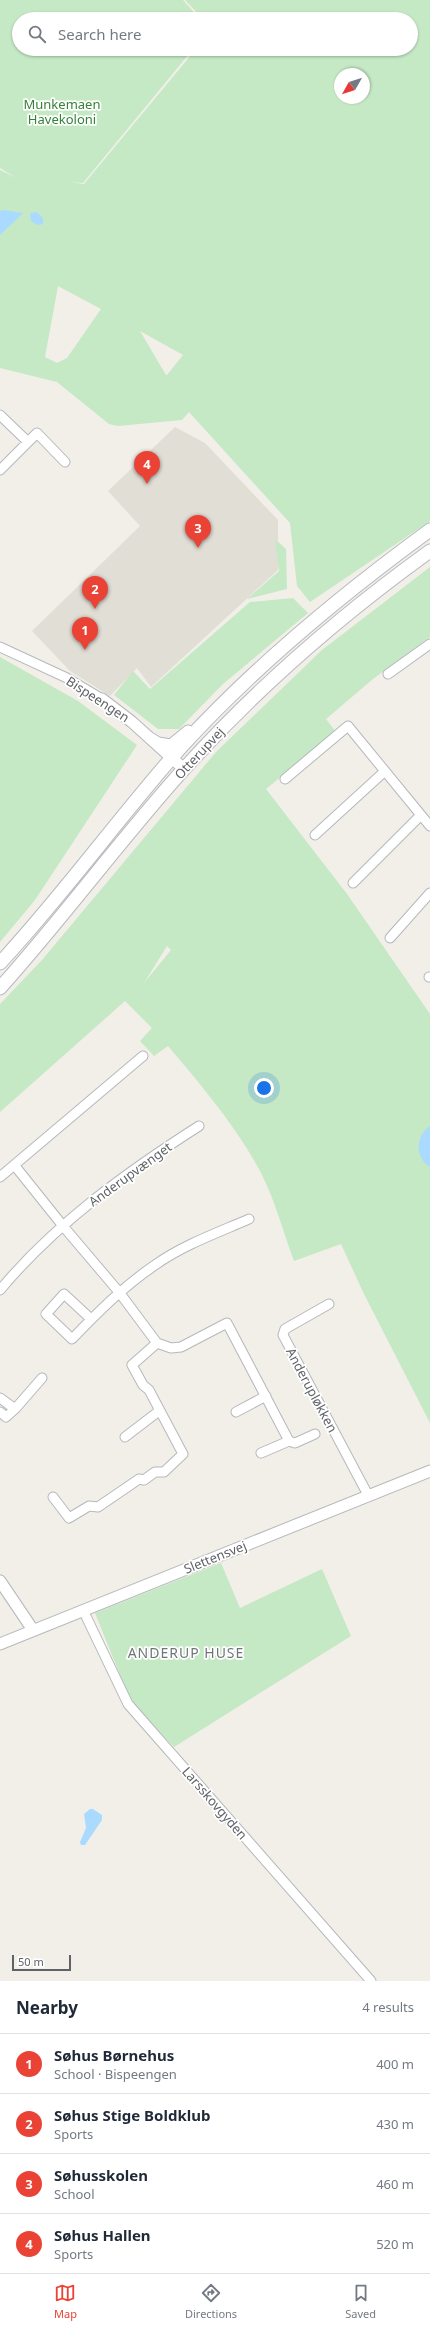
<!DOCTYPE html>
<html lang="en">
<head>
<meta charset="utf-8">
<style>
  :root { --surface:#fff; --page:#f2f2f3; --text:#1f2937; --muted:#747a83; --line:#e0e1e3; --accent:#ea4335 }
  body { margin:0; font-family:"Noto Sans",sans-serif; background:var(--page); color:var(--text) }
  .compass { position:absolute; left:334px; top:68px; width:36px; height:36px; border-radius:50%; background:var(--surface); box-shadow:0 1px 3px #0004; rotate:231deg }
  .scale { position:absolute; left:12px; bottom:10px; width:59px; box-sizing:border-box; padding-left:4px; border:2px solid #5f6368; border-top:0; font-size:11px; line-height:14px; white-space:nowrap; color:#5f6368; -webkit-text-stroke:3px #fff; paint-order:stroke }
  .you { position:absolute; left:264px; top:1088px; width:14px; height:14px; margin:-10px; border:3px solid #fff; border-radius:50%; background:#1a73e8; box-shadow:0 0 0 6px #1a73e833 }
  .badge { display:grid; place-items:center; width:26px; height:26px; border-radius:50%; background:var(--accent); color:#fff; font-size:13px; font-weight:700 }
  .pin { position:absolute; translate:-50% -33px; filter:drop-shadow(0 1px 2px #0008) }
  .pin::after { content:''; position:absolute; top:21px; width:14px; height:12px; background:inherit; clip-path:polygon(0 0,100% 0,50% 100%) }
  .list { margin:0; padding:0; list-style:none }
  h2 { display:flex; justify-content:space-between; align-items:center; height:52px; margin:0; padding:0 16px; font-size:17px }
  h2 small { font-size:13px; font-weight:400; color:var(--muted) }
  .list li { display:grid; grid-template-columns:26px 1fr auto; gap:12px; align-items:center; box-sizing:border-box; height:60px; padding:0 16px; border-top:1px solid var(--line) }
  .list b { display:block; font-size:15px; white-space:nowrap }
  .list p { margin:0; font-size:13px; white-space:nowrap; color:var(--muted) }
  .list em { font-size:13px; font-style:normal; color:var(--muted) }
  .icon { flex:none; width:22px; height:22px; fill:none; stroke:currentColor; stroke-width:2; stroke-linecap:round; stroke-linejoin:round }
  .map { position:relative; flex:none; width:430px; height:1981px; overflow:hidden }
  .search { position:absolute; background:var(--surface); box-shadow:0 1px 3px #0004; left:12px; right:12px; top:12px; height:44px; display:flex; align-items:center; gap:10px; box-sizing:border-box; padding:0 14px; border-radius:22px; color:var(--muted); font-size:15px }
  .sheet { height:292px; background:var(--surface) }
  nav { display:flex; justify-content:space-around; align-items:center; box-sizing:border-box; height:56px; border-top:1px solid var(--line); background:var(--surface); font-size:11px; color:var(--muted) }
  nav a { display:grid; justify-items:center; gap:2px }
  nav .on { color:var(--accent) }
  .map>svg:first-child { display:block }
  .education { fill:#e1ded6 }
  .green { fill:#c5e8c5; fill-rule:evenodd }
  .water { fill:#aadaff }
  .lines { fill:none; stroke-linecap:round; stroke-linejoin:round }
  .minor-casing { stroke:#b5b8bc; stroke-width:11 }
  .tertiary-casing { stroke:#b5b8bc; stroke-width:13 }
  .secondary-casing { stroke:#b6babf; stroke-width:15 }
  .minor { stroke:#fff; stroke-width:9 }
  .tertiary { stroke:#fff; stroke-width:11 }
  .secondary { stroke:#fff; stroke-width:13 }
  .labels { text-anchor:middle; stroke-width:3.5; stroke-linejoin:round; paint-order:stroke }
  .park-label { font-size:13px; fill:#348238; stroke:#fff }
  .street-label { font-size:13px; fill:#5f6368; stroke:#fff }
  .neighbourhood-label { font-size:14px; letter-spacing:1px; fill:#70757a; stroke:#fff }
</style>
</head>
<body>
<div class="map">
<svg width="430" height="1981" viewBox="0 0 430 1981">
  <rect width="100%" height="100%" fill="#f1efe8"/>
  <path class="education" d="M175,427L205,443L278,520V570L151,687L137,668L110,696L70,671L32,631L140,526L108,491Z"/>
  <path class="green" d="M0,0H183L200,19H19V49H193L83,183L68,182L84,184L196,49H411V19H203L185,0H430V521L310,602L297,586L290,523L189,412L182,420L118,426L109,424L57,382L0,368V170L16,178L0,168ZM340,74H364V98H340ZM58,286L101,309L67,358L57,363L45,357ZM140,331L183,355L167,375H166Z
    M275,539L286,549L287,589L247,599L279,571Z
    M430,567V637L373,679L326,719L336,732L266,789L347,894L430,1014V1423L364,1294L341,1244L294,1261C282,1229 273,1192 255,1162C233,1123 197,1080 168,1046L154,1056L140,1041L152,1028L125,1001L0,1112V1004L42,960L216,752L322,650ZM167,946L171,950L144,983Z
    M293,598L308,613L223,684L179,729H158L114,695L133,671L150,689L250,602Z
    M0,657L78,701L137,745L35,900L0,942Z
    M221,1563L240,1608L322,1569L351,1636L174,1747L130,1700L95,1613Z"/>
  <path class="water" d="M3,210L23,213L0,235V211Z
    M37,212L43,218V224L37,225L31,221L30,213Z
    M430,1126V1167C415,1158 415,1136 430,1126Z
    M90,1809H93L102,1815V1820L85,1845H81L80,1842L86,1828L84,1814Z"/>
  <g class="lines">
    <g class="minor-casing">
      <path id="minor" d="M0,415L28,442
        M0,470L37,433L65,462
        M0,647L67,678L102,699
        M388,674L430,644
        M285,779L348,726L430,826
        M315,835L385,771
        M353,883L421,815
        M390,938L430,893
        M429,977H430
        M15,1166L63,1226L119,1292L157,1343
        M0,1177L143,1056
        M0,1290C56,1223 127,1172 199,1126
        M329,1304L285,1329L283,1335L368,1495
        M91,1319L64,1294L46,1314L72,1339C98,1312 124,1286 155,1265C183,1245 217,1233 249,1219
        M157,1343L171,1348L181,1347L227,1323L289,1441L261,1453
        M0,1398L15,1409L6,1417L0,1412
        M15,1409L42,1378
        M236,1412L266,1396
        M125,1437L159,1411
        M289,1441L295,1443L315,1434
        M53,1497L69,1518L89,1506L98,1507L139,1479L144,1480L155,1472H164L183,1454L149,1390L143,1385L132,1365L157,1343
        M83,1610L128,1704L371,1981"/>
    </g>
    <g class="tertiary-casing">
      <path id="tertiary" d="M102,699L132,722L184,769
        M150,738L158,743L171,745L188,731
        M0,1581L33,1630
        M0,1644L430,1471"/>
    </g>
    <g class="secondary-casing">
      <path id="secondary" d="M0,963C64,894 119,817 182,746C256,665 341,595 430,530
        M0,988C61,920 115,847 175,779C251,693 337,618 430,551"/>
    </g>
    <use href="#minor" class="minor"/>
    <use href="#tertiary" class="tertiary"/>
    <use href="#secondary" class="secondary"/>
  </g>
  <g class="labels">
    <g class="park-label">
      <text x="62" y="109">Munkemaen<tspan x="62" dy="15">Havekoloni</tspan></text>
    </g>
    <g class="street-label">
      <text transform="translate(98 699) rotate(33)" y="5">Bispeengen</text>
      <text transform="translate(199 753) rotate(-47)" y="5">Otterupvej</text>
      <text transform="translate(130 1174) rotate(-36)" y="5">Anderupvænget</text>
      <text transform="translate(312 1390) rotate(62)" y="5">Anderupløkken</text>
      <text transform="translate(215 1557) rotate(-22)" y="5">Slettensvej</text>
      <text transform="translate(215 1803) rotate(49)" y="5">Larsskovgyden</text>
    </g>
    <g class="neighbourhood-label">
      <text x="186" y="1658">ANDERUP HUSE</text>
    </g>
  </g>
</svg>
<svg class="compass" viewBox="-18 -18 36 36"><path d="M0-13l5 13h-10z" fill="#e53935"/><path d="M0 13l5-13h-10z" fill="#747a83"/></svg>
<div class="scale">50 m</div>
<div class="you"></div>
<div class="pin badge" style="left:85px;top:650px">1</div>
<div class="pin badge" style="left:95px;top:609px">2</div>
<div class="pin badge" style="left:198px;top:548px">3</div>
<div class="pin badge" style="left:147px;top:484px">4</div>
<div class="search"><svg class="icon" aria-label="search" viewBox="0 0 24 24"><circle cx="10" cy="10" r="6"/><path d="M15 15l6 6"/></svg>Search here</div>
</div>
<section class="sheet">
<h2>Nearby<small>4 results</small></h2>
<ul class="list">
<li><span class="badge">1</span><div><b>Søhus Børnehus</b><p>School · Bispeengen</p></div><em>400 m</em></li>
<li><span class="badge">2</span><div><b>Søhus Stige Boldklub</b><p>Sports</p></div><em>430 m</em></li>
<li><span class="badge">3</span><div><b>Søhusskolen</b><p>School</p></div><em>460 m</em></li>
<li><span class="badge">4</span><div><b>Søhus Hallen</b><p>Sports</p></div><em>520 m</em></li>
</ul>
</section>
<nav>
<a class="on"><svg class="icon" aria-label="map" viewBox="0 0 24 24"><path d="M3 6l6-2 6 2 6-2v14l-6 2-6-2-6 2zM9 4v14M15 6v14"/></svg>Map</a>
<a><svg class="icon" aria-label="directions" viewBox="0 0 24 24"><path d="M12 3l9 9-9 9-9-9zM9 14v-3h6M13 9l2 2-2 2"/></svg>Directions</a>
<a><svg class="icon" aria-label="saved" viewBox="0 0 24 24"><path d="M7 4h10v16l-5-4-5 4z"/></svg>Saved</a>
</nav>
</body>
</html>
